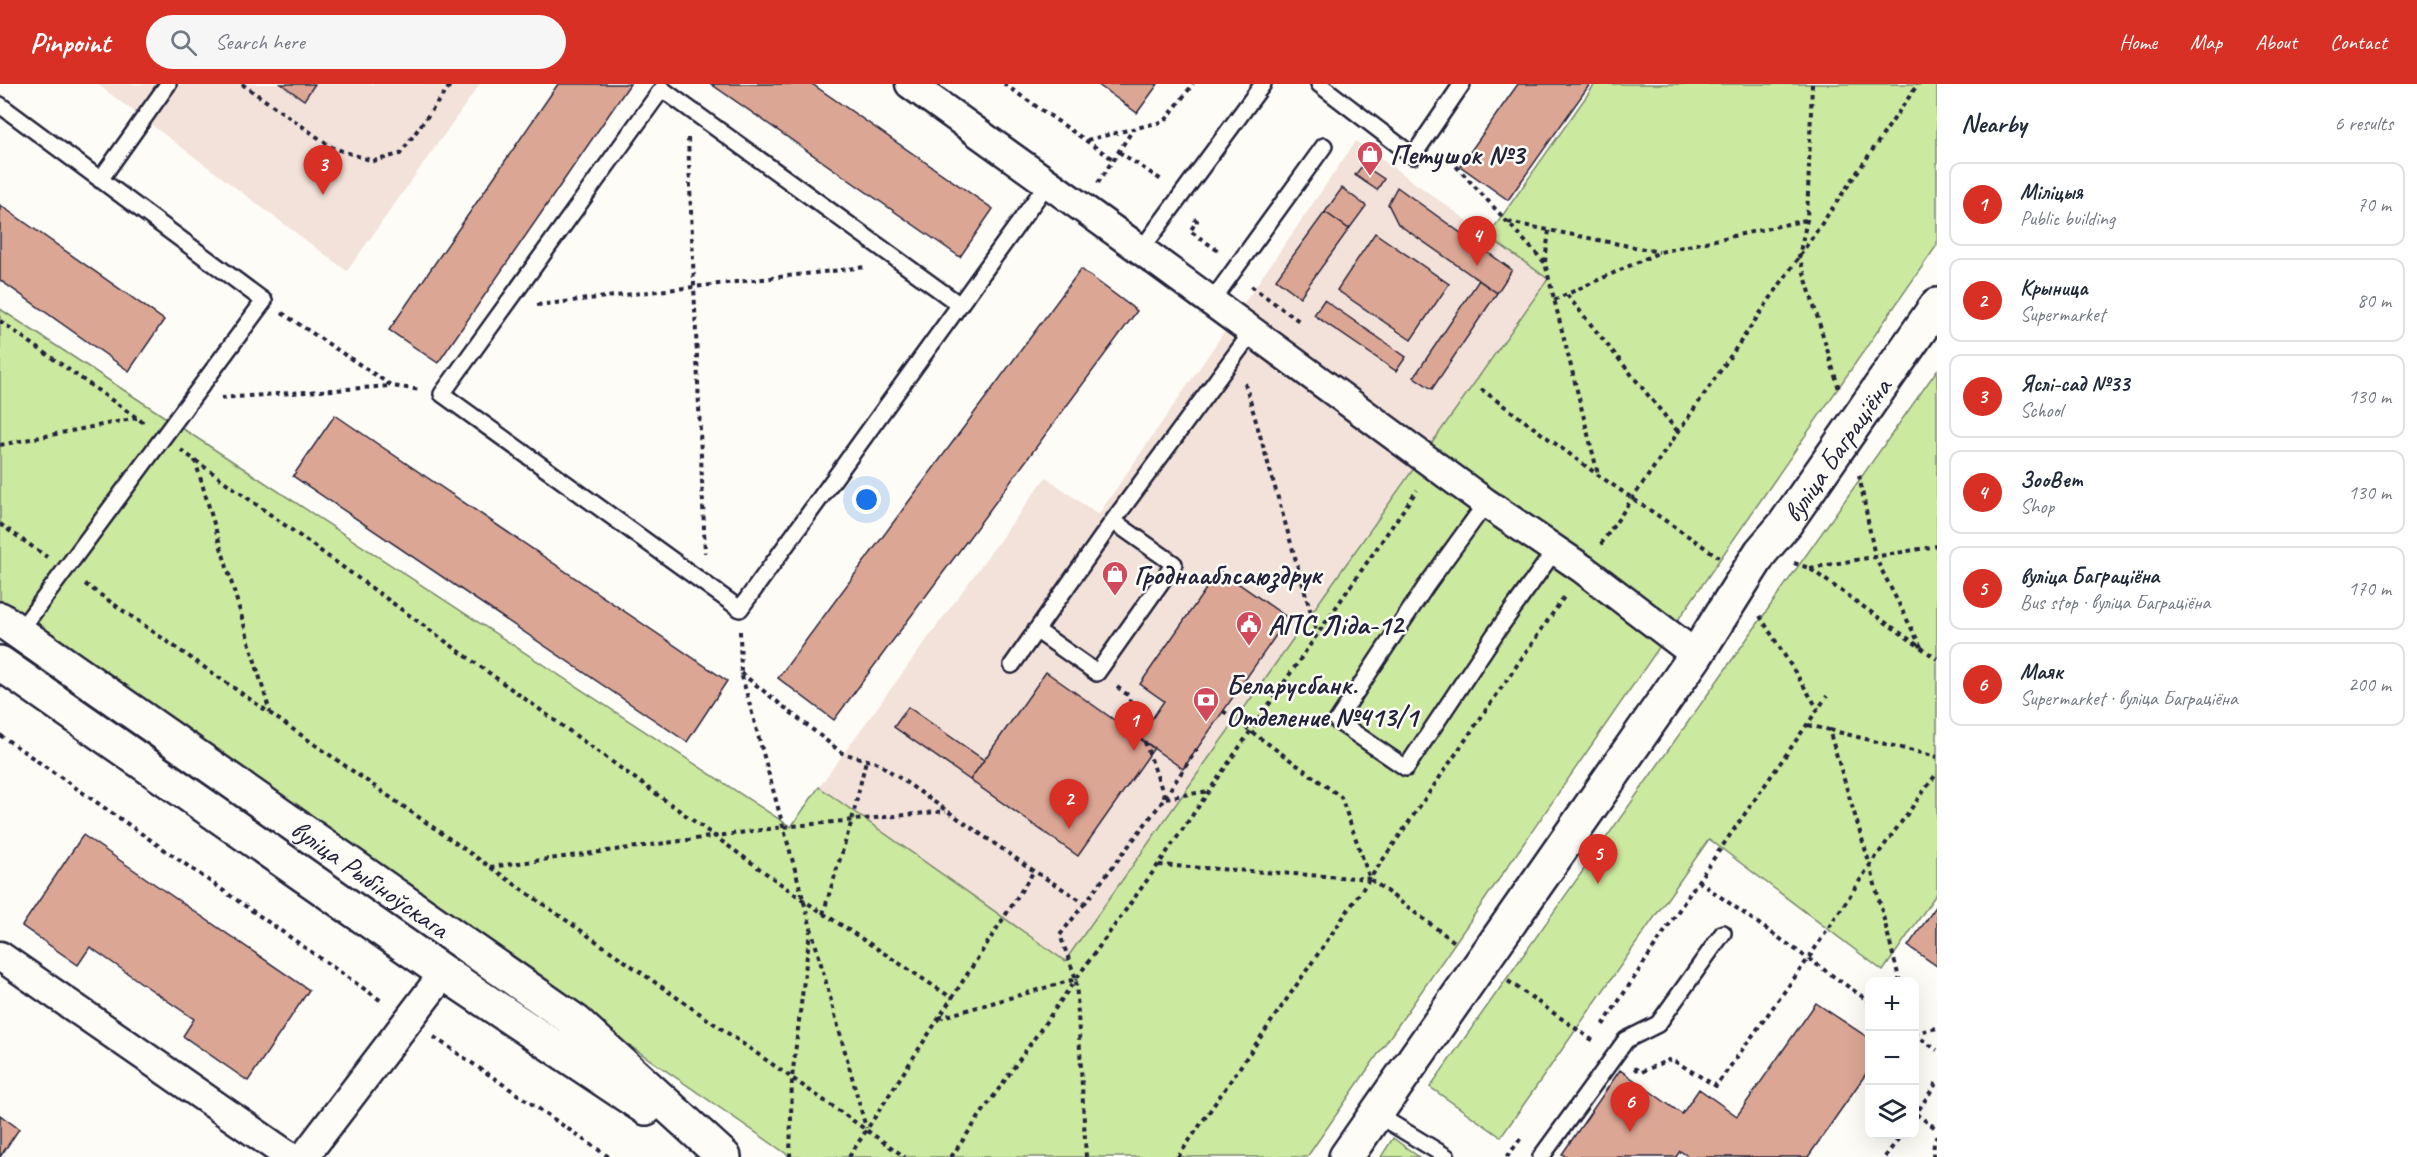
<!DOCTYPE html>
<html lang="en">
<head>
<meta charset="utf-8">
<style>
  :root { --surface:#fff; --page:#f6f6f7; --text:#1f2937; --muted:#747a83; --line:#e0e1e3; --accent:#d93025 }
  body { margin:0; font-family:Caveat,sans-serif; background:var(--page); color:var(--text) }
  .controls { position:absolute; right:18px; bottom:18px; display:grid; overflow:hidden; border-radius:12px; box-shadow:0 6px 24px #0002 }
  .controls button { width:54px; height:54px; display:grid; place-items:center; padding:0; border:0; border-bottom:2px solid var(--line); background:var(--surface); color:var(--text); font:30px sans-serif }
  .you { position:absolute; left:867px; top:416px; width:21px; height:21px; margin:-15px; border:4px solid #fff; border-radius:50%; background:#1a73e8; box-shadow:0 0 0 9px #1a73e833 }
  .badge { display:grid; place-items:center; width:39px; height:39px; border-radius:50%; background:var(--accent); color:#fff; font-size:20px; font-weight:700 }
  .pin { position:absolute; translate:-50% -50px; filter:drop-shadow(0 2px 3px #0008) }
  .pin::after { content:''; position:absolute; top:32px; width:21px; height:18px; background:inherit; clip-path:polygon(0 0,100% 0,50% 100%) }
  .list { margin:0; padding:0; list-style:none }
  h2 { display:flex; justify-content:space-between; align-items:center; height:78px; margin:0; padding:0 24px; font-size:26px }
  h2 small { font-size:20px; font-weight:400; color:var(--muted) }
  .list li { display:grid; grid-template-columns:39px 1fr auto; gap:18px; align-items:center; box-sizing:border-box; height:84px; margin:0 12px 12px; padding:0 12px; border:2px solid var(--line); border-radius:12px }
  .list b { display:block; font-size:22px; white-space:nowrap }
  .list p { margin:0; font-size:20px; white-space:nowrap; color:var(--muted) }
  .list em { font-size:20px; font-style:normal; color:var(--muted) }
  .icon { flex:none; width:33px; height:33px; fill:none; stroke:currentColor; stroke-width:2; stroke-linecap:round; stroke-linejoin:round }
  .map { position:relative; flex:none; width:1937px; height:1073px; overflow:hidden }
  header { display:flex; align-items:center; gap:36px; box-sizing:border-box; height:84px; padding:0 30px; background:var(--accent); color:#fff }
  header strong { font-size:28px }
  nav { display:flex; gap:33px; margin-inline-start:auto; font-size:21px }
  .search { width:420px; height:54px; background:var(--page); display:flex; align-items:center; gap:15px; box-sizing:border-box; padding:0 21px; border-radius:33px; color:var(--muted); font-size:22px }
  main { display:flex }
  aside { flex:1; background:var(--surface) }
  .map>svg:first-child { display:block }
  .built { fill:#f3e2d9 }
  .green { fill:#cce9a0; stroke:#77866e; stroke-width:1.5 }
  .building { fill:#dca694; stroke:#22223b; stroke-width:1.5 }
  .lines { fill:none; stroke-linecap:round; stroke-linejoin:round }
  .lane-casing { stroke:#22223b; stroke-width:20 }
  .street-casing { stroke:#22223b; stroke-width:33 }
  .secondary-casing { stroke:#22223b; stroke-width:38 }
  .path { stroke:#22223b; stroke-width:4; stroke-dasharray:4.5 4.5; stroke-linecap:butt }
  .lane { stroke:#fdfcf7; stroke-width:15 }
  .street { stroke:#fdfcf7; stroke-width:28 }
  .secondary { stroke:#fdfcf7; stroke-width:33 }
  .labels { text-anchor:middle; stroke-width:5; stroke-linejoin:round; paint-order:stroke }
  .poi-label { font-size:28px; font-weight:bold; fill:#22223b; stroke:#fdfcf7; text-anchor:start }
  .street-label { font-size:28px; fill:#22223b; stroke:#fdfcf7 }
</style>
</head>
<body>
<header>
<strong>Pinpoint</strong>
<div class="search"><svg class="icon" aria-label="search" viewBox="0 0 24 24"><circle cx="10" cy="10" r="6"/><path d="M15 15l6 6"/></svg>Search here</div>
<nav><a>Home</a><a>Map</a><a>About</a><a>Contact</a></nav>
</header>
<main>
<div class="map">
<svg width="1937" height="1073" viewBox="0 0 1937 1073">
  <rect width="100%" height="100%" fill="#fdfcf7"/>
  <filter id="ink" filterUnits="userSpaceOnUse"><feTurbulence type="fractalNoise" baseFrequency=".0167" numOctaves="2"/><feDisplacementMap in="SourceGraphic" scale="12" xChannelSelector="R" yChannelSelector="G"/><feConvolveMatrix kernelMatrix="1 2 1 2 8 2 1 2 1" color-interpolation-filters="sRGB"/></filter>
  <g filter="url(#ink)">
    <path class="built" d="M97,0H480L347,187Z
      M1356,57L1548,194L1065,877L819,703L1046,393L1098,431Z"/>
    <path class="green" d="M1595,0H1937V161L1307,1073H791L0,527V225L791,743L819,703L1065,877L1548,195L1488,152Z
      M1937,286V809L1883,887L1709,755L1501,1053L1430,1003Z
      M1393,1054L1419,1073H1381Z"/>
    <path class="building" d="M281,0H315L304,16Z
      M558,0H630L438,279L389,246Z
      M711,0H812L993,125L960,173Z
      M1097,0H1158L1137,29Z
      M1518,0H1590L1508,116L1460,82Z
      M1363,81L1384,95L1377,106L1355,91Z
      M1397,103L1512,186L1497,209L1398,140L1388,120Z
      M1342,104L1366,122L1349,145L1325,128Z
      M0,121L164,236L129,287L0,196Z
      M1325,128L1349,145L1300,213L1276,195Z
      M1375,149L1449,200L1411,256L1337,206Z
      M1081,185L1137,227L834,636L778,594Z
      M1479,196L1497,209L1432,305L1414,293Z
      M1324,216L1406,273L1396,287L1314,231Z
      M335,331L727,597L687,658L293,392Z
      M1219,486L1288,534L1183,685L1139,654L1164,617L1140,600Z
      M1046,588L1154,664L1078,772L970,696Z
      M908,623L984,676L970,696L894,643Z
      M83,751L309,906L248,997L183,952L194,935L140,898L90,863L78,881L22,842Z
      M1937,821V882L1908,862Z
      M1816,919L1870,955V984L1808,1073H1689L1680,1067L1676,1073H1566L1562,1070L1620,986L1682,1030L1699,1005L1737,1032Z
      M0,1031L19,1045L0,1073Z"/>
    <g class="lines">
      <g class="lane-casing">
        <path id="lane" d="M1319,0L1413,72L1462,0
          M0,21L264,217L19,548
          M100,96L168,0
          M1141,166L1263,0
          M1211,218L1324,62
          M960,221L662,5L442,310L740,525L1047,100
          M1486,419L1426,502L1337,637L1406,684L1495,550L1555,466
          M1036,546L1097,589L1174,480L1113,437
          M1012,581L1113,437L1252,248
          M1376,1030L1447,1073
          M1541,1073L1626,956L1658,940L1723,849"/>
      </g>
      <g class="street-casing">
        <path id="street" d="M910,0L1141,166L1486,419L1583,485L1696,571
          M0,872L290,1073
          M304,1073L444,889"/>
      </g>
      <g class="secondary-casing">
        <g id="secondary">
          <path id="s1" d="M0,535L576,938L724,1073"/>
          <path d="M0,579L444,889L646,1024"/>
          <path id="s2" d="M1346,1073L1696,571L1761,468L1785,440L1937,221"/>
        </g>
      </g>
      <path class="path" d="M242,0L333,64L373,77L400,70L451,0
        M1004,0L1114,76
        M1812,0L1807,136L1799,172L1839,305
        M688,54L705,469
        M1087,56L1165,37L1193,0
        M1119,68L1163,97
        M1444,69L1545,179L1598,390
        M1098,99L1134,44
        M1194,135L1197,137L1190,147L1220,168
        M1508,138L1659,168
        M1545,178L1549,146
        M1251,202L1299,237
        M1567,211L1678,348
        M1554,216L1660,168L1806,136
        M537,221L866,183
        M282,229L392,302L421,306
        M0,237L144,339
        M1245,299L1317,550
        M1481,305L1598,391L1719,473
        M221,314L390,302
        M0,361L137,334
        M181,366L803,816L952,914
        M195,376L270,628
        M1859,391L1875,473L1921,563
        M0,440L47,473
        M1601,460L1918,0
        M1794,479L1809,484L1937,575
        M1810,484L1937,462
        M85,500L905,1073
        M1760,532L1818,625
        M740,547L741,589L866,1044
        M741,589L842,669L878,679L1034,787L1085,819L1165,714L1209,707
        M1117,603L1128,611L1165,714
        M1223,627L1341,713L1370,795L1456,859
        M1808,641L1829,646L1870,781L1900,898
        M1830,646L1937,673
        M0,651L383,918
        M1165,713L1197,665
        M1159,781L1370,795
        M490,783L783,743L946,727
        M1698,797L1870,918
        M1085,819L1060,851L1076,895L1086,1073
        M823,830L852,736L866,676
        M1508,897L1595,958
        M939,934L1076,895L1158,781L1417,406
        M1603,941L1698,797L1827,612
        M1914,949L1937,944
        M1914,950L1937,966
        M434,953L609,1073
        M1634,984L1641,988L1671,975L1716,1002L1808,875L1870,781L1937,689
        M1916,1030L1937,1045
        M1914,1033L1937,998
        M790,1073L792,994L810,847
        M849,1073L1034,787
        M951,1073L1076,895
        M1178,1073L1566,510
        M1507,1073L1521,1054
        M1885,1073L1902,1050
        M1933,1073L1934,1058L1937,1052"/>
      <use href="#lane" class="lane"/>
      <use href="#street" class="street"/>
      <use href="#secondary" class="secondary"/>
    </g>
  </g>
  <defs>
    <g id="shop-pin" transform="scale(1.35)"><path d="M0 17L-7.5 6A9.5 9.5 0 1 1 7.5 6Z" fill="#d1495b" stroke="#fdfcf7"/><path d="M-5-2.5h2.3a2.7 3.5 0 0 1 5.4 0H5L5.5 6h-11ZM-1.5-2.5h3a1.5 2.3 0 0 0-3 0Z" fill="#fff"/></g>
    <g id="civic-pin" transform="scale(1.35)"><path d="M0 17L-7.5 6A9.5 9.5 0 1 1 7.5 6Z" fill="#d1495b" stroke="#fdfcf7"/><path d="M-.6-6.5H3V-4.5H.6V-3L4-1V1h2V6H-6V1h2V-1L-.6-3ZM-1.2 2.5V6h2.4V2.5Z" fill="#fff"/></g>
    <g id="bank-pin" transform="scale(1.35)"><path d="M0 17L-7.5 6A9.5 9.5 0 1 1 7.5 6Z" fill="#d1495b" stroke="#fdfcf7"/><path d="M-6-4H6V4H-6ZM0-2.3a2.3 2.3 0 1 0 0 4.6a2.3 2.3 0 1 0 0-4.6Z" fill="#fff"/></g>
  </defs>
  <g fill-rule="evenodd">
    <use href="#shop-pin" x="1370" y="70"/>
    <use href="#shop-pin" x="1115" y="490"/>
    <use href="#civic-pin" x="1249" y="540"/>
    <use href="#bank-pin" x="1206" y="616"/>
  </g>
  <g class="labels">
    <g class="poi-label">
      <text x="1390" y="80">Петушок №3</text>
      <text x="1134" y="500">Гроднааблсаюздрук</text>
      <text x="1268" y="550">АПС Ліда-12</text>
      <text x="1226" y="610">Беларусбанк.<tspan x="1226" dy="32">Отделение №413/1</tspan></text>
    </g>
    <g class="street-label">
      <text dy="10" stroke="none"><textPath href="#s2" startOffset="861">вуліца Баграціёна</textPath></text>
      <text dy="10" stroke="none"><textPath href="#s1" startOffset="452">вуліца Рыбіноўскага</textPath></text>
    </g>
  </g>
</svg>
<div class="controls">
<button>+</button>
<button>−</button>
<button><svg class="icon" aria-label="layers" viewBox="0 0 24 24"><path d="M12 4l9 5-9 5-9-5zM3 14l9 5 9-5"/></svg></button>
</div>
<div class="you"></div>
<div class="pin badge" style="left:1134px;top:667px">1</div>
<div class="pin badge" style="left:1069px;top:745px">2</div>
<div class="pin badge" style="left:323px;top:111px">3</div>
<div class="pin badge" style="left:1477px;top:182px">4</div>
<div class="pin badge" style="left:1598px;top:800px">5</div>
<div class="pin badge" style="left:1630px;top:1048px">6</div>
</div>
<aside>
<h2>Nearby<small>6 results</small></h2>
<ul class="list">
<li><span class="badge">1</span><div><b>Міліцыя</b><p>Public building</p></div><em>70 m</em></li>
<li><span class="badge">2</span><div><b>Крыница</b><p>Supermarket</p></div><em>80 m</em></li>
<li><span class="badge">3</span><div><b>Яслі-сад №33</b><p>School</p></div><em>130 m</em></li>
<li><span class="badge">4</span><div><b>ЗооВет</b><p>Shop</p></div><em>130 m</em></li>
<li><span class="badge">5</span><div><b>вуліца Баграціёна</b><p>Bus stop · вуліца Баграціёна</p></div><em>170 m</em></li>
<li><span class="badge">6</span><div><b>Маяк</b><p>Supermarket · вуліца Баграціёна</p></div><em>200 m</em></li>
</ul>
</aside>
</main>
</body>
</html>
